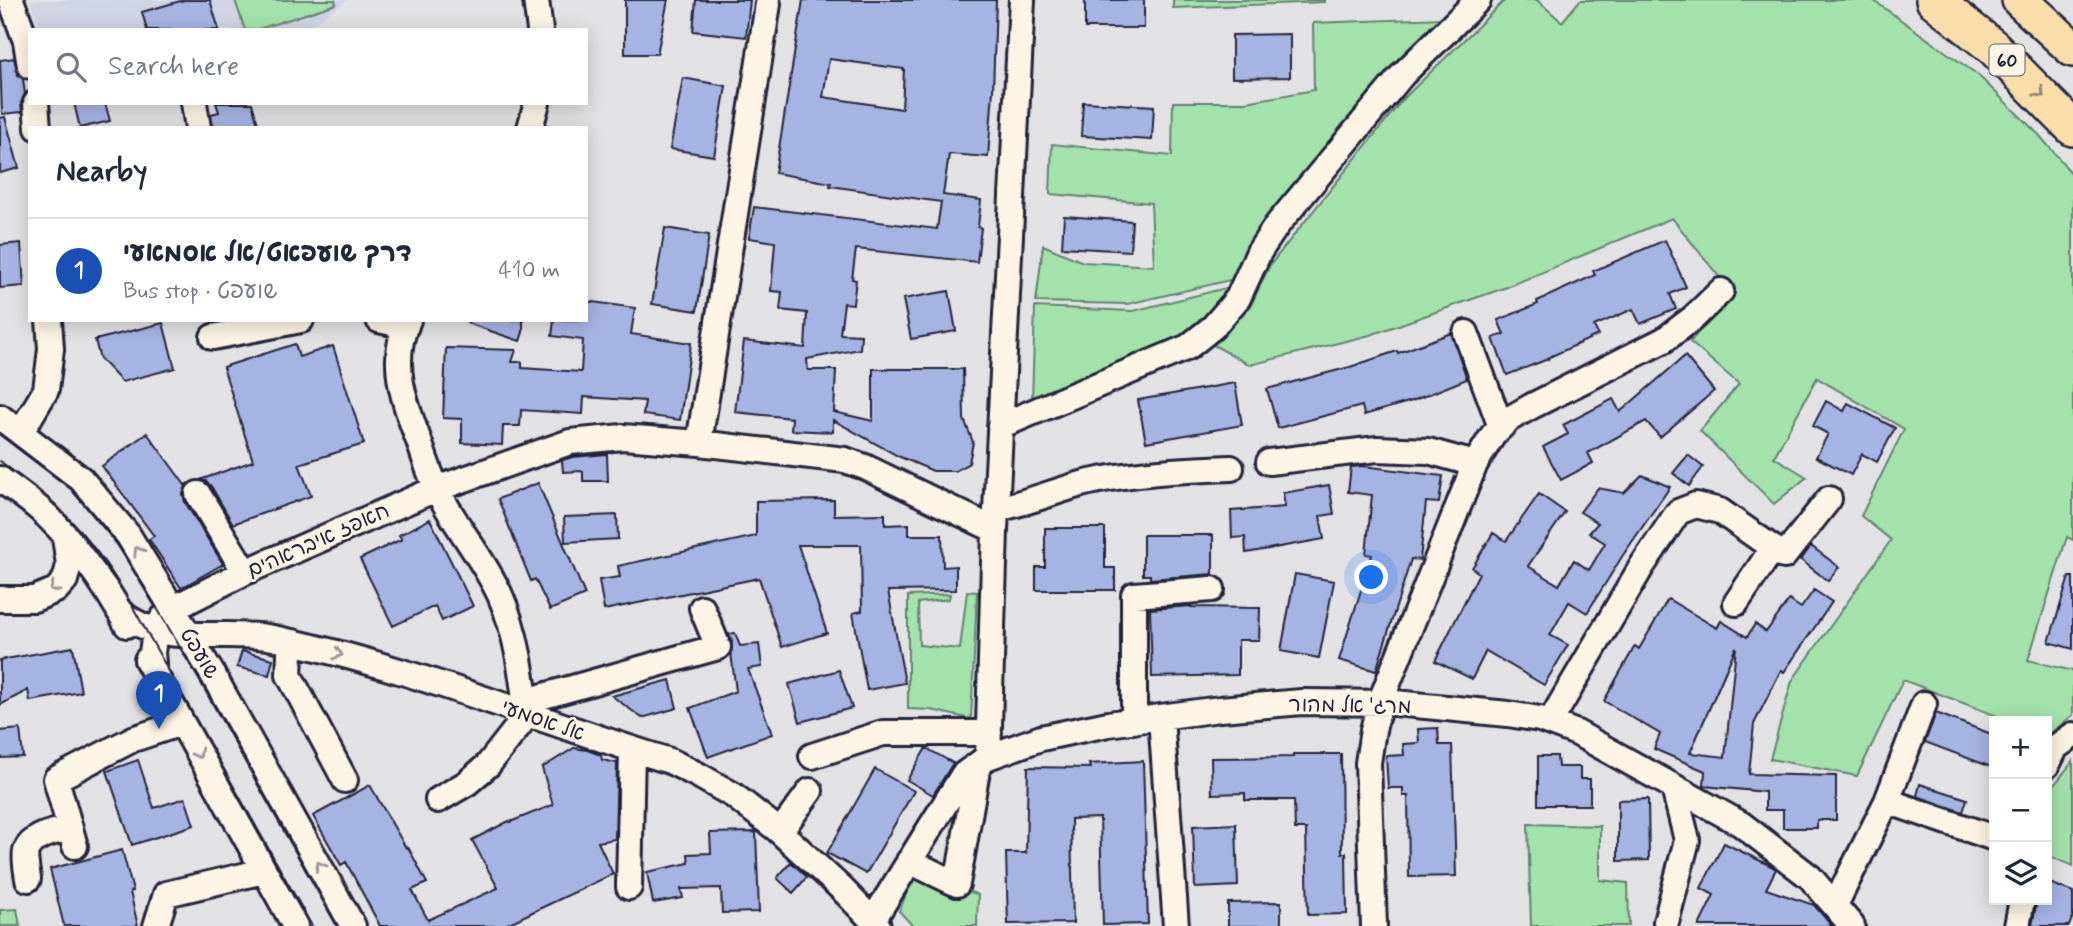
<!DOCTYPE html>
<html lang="en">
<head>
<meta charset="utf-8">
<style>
  :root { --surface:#fff; --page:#f2f2f3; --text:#1f2937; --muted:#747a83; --line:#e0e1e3; --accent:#111827 }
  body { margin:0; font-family:Mynerve,"Playpen Sans Hebrew",sans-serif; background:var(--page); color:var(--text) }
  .controls { position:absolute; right:21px; bottom:21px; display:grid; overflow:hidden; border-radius:0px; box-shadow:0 4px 18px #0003 }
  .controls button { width:63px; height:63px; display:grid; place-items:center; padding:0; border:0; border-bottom:2px solid var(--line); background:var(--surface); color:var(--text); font:35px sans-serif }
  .you { position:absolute; left:1372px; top:578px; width:24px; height:24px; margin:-18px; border:5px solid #fff; border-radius:50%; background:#1a73e8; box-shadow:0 0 0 10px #1a73e833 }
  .badge { display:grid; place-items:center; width:46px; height:46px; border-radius:50%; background:var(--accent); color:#fff; font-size:23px; font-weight:700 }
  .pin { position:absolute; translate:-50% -58px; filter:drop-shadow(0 2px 4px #0008) }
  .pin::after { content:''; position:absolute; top:37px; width:24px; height:21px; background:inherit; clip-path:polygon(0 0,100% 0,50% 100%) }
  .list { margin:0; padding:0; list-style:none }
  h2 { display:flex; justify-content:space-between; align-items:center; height:91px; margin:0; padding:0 28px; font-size:30px }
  h2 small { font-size:23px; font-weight:400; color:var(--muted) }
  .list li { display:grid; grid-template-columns:46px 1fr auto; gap:21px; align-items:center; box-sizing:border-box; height:105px; padding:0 28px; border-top:2px solid var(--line) }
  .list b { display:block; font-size:26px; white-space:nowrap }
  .list p { margin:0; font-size:23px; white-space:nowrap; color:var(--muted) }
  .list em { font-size:23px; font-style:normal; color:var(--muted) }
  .icon { flex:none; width:38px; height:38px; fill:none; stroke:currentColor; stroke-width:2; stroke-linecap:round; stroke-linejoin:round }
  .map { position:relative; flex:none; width:2073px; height:926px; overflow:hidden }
  .search { position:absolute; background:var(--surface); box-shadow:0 4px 18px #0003; left:28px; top:28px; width:560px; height:77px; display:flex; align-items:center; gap:18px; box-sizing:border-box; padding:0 24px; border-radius:0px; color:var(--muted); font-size:26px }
  .panel { position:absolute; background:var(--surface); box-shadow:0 4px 18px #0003; left:28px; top:126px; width:560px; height:196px; border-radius:0px }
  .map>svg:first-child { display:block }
  .built { fill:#d0d4e5 }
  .green { fill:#a3e2aa; stroke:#628272; stroke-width:2 }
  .building { fill:#a6b4e4; stroke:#22223b; stroke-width:2; fill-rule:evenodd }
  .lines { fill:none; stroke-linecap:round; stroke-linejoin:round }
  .minor-casing { stroke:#22223b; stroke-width:30 }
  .highway-casing { stroke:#22223b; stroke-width:40 }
  .minor { stroke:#fcf5e5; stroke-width:24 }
  .highway { stroke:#f9ddab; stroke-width:35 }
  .tram { stroke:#22223b; stroke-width:2 }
  .oneway { stroke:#8e8073 }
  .oneway2 { stroke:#9a9698 }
  .labels { text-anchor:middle; stroke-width:5; stroke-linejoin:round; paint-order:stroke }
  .shield { fill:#fcf5e5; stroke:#63616e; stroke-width:2 }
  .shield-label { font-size:19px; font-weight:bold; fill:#22223b }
  .street-label { font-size:21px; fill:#22223b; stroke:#fcf5e5 }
</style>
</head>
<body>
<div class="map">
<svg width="2073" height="926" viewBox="0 0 2073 926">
  <rect width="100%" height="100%" fill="#e2e2e5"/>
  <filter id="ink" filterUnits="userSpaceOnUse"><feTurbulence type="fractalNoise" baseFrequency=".0143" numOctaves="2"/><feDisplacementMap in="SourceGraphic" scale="14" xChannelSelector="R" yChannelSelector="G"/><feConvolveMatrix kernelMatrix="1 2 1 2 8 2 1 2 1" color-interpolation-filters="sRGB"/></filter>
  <g filter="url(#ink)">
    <path class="built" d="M29,0H348L303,30H39L36,15Z"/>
    <path class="green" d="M235,0H335L336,4L256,30H245Z
      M1173,0H1325V2L1173,8Z
      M1505,0H1537L1562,22L1580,0H1873L1978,75L2040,136L2073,175V540L2067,537L2028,660L2073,671V715L2047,736V721H2010L1903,680L1857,776L1770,759L1792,681L1891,540L1861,516L1904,429L1817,378L1774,457L1807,477L1774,504L1700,431L1739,384L1690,342L1732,293L1672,218L1507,287L1370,335L1250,365L1208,342L1250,307L1270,265L1403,99Z
      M1442,18L1389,69L1269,216L1239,278L1128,304L1036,302L1043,245L1083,262L1154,266L1151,203L1050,194L1052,144L1172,156L1173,102H1246L1314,90L1313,23Z
      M1234,286L1220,306L1182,340L1032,401L1035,307L1133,311Z
      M967,591L977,592L971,719L931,710L908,709V596L950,594L949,599L918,603L919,645L960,649Z
      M2073,761V866L2047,855V800L2052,788Z
      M1528,824L1600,826V880L1628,883L1629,926H1531Z
      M916,870L978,895L977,926H913L899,911Z
      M17,909L20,926H0V910Z"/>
    <path class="building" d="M184,0H210L219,30H147L142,12Z
      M625,0H668L657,54H625Z
      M696,0H750L746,37L693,31Z
      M803,0H996L993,91L988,157L949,154L943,195L981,200L978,227L981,228L977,262L856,249L852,279L856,280L853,304L844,303L840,334L861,335L860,349L807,359L808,370H836L834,412L873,421V369H963L964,419L973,442L969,463L955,471H933L898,456L833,420V432L791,430L792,418L735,412L744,341L805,348L807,313L780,310L782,292L771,291L775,242L749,238L754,207L937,229L941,202L830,186L831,183L775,173ZM829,59L904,69L902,109L823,97Z
      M1085,0H1144V28H1085Z
      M1290,34V77L1232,78V35Z
      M14,58L18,75L23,79L25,94L21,103L22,112L2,114L0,60Z
      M683,78L726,86L714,156L670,149Z
      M1083,102L1154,106L1152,140L1081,136Z
      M74,103H105L110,121L80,128Z
      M216,103H252L259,128H213L211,114L219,112Z
      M5,117L19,168L0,173V118Z
      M1064,216L1132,221L1130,251L1062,247Z
      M665,228L709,235L697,311L652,304Z
      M1665,240L1686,287L1670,294L1676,309L1640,324L1633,309L1594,326L1598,335L1547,358L1548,359L1507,375L1493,338L1504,334L1498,320L1538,304L1537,301L1595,275L1593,271Z
      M21,243L24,286L0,288V245Z
      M949,291L956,331L911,339L903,299Z
      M586,301L635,308L631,334L691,343L680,420L643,415L645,401L584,397L583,414L521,410L520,426H503L502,445L462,443V419L443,418L446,348L516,350L512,362H522V368L581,372L583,340L552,336L554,320H586Z
      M468,320H523V332L520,341L467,323Z
      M163,323L175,368L122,382L100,359L95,340Z
      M1451,333L1467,379L1412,401L1364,415L1362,406L1278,428L1267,389L1350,367L1397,351L1398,353Z
      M295,344L299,357L333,346L364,444L299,464L311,496L233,524L211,486L206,481L200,480L253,461L223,367Z
      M1685,356L1714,391L1660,437L1646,421L1588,453L1593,463L1561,480L1543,447L1568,434L1563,425L1613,399L1620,412Z
      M1235,383L1242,425L1146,442L1138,400Z
      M1826,401L1844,411L1848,403L1895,428L1877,462L1862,454L1851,475L1816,457L1828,434L1813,426Z
      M147,433L185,485L187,484L183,494L185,502L223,564L181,588L149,539L154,536L102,466Z
      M607,454L608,481H583V471L563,472L562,460L573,457Z
      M1688,455L1703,467L1689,486L1673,473Z
      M1363,466L1443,476L1439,503L1426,502L1420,560L1411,559L1376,671L1339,660L1372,555L1366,554L1372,495L1348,492L1351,467Z
      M1642,475L1670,487L1623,555L1587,613L1569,602L1550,635L1568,645L1544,685L1486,651L1472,679L1435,661L1479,573L1472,568L1493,533L1506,541L1539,494L1565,512L1528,566L1559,585L1574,560L1589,570L1605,543L1589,533L1598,523L1580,512L1598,488L1624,493Z
      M538,483L585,595L550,610L535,579L531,581L498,499Z
      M1329,485L1334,514L1320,516L1324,539L1246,553L1245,537L1232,538L1231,511L1285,507L1283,493Z
      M834,500V515L885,514V525L909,524V535H942L943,567L956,566V590L888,591L905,683L867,690L853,613L862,611L861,545H798L827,633L782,647L759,578L604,610L599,580L620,577L618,566L756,536V501Z
      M617,515L618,539L565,542L564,517Z
      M430,519L473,606L442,621L435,606L393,626L360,559L402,539L399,535Z
      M1045,528H1105V568H1115V590H1036V567H1045Z
      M1143,535H1213V574L1150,579V575H1143Z
      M1811,546L1839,567L1828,581L1801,560Z
      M1295,574L1334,581L1319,658L1281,651Z
      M2069,577H2073V649L2049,642Z
      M1814,590L1832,602L1784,672L1781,670L1754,724L1749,774L1836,776V820H1817V828H1783V810H1765V792L1704,786L1705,771L1654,749L1660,734L1604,701L1635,646L1639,649L1668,599L1717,628L1721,621L1747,637L1755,624L1766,632L1789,600L1801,608ZM1736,647L1725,757L1690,753Z
      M1191,606V607L1260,608L1259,640H1238V675L1152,677L1150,609Z
      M735,633L740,646L759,644L762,667L748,669L772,734L708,757L690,708L736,691L731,653L732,642L729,634Z
      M73,647L81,692L30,701L28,690L0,705V660Z
      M242,651L273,659L269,675L237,667Z
      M839,670L852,708L800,722L789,684Z
      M670,680L677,708L642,718L612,696Z
      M1936,713L1994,735V768L1925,742Z
      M1438,728L1439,745H1452L1456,876L1409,877L1408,796H1403V788H1388L1386,756L1404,755L1403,744L1419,743L1418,729Z
      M20,729L23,757L0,758V731Z
      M574,748L587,750L601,755L602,760L617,763L615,839L598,842L613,874L503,926H380L346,862L341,865L313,816L370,785L406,848L408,847L427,883L412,890L428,920L498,888L472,840L509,821L510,822L553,805L542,768Z
      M926,748L953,763L933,795L907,780Z
      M1293,754H1341L1342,853H1346L1347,914L1308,915L1306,829H1295L1294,800H1245V793L1212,794L1211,758L1293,757Z
      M1538,756H1557L1558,767H1580V779H1590V805H1538Z
      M138,760L154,808L185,798L194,825L132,845L107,771Z
      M1143,761L1148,924L1103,925L1100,818L1071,819L1073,923L1008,924L1006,853H1026L1028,767L1090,768L1089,764Z
      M875,769L914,791L866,874L827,853Z
      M1920,784L1967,799L1963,812L1917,796Z
      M1648,799L1649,860L1618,861V800Z
      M1236,824L1238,886L1195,888L1193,826Z
      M756,832L759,912L722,913L721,888L681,889L683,898L653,903L647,872L689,863L688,854L711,853L710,833Z
      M1724,843L1771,866L1776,869L1766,889L1814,905L1832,926H1699L1714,895L1701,888Z
      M122,850L133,891L130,892L138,926H64L50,869Z
      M791,862L807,877L793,893L777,878Z
      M2047,882L2073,892V916L2069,926H2032L2037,900H2047Z
      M1281,902V926H1228V903Z"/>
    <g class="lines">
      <g class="minor-casing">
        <path id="minor" d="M11,0L26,41L30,66
          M536,0L540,30
          M36,103L38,128
          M194,103L198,128
          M530,128L537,103
          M379,320L406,326
          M408,320C388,362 405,404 420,444C425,459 430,475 437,489C455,526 483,558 500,595C517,633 522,674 527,715L488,765L467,783L438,800
          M1466,333L1501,427
          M213,337L301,320
          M0,417L81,479L128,535L213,675L353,926
          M1000,426L1188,347L1213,327L1238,298L1259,252L1277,225L1403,74L1478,0
          M21,432L46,390L51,349L49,320
          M699,443L768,4
          M1269,462L1377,449L1428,451L1475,464
          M0,479C16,491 33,502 47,516C79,547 106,586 127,625
          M198,494L245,572
          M996,509C1027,503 1055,491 1085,483C1133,472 1182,470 1231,468
          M0,599H34L56,590L65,580L69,565L65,537
          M1736,603L1773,548
          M119,611C162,649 222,628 273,638C409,666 538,721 670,761L698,775L733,795L778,830L843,890L878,926
          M293,642L290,654L289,675L345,780
          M147,660L295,926
          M154,673L152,653L155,631L163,618L180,605L245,572L436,489L570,442L623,437L699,443L845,460L865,467L995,530
          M526,701L718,647L702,608
          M1161,717L1176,926
          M1134,721V595L1212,589
          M1550,722L1642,566L1678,512L1696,505L1720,511L1784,556L1829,499
          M812,756L883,733H989
          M988,757L995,530L1022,0
          M2047,765L2056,747L2073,735
          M1887,801L1924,704
          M780,832L810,791
          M75,846L56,779L133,739L181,723
          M909,861L957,884L978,765
          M28,879C27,871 24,858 26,851C31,835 56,832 70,828
          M629,887L632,750
          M1835,905L1887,801L1994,838
          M873,920L963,775L988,757L1041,738L1108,724L1220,709L1302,702L1395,703L1508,714L1540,719L1577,733L1741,824L1810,877L1852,926
          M1666,922L1687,840L1674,788
          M156,926L166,894L264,871
          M1374,926L1368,763L1373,730L1380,703L1475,464L1493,435L1509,419L1532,406L1664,340L1693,318L1721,291
          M2017,926L2022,900"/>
      </g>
      <g class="highway-casing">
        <path id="highway" d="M1934,0L1994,48L2073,128
          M2020,0L2073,49"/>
      </g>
      <use href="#minor" class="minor"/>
      <use href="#highway" class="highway"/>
      <path class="tram" d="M0,435L71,489L116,543L144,586L201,683L337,926
        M0,461L56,505L77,529L126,595L312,926"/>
    </g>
    <defs><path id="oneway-chevron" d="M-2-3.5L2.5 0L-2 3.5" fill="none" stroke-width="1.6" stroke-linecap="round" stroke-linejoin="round" transform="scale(1.75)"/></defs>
    <use class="oneway" href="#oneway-chevron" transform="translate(2040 93) rotate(45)"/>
    <g class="oneway2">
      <use href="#oneway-chevron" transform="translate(138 551) rotate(-123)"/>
      <use href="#oneway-chevron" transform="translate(54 588) rotate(143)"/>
      <use href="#oneway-chevron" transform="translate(338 654) rotate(15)"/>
      <use href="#oneway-chevron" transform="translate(198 754) rotate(61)"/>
      <use href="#oneway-chevron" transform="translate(320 866) rotate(-119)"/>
    </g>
  </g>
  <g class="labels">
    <rect class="shield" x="1989.5" y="44.5" width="35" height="31" rx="5"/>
    <g class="shield-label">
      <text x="2007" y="67">60</text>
    </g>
    <g class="street-label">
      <text transform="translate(318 540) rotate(-24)" y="7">חאפז איבראהים</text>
      <text transform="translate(200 653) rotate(59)" y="7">שועפט</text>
      <text transform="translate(1350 705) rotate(1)" y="7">מרג' אל מהור</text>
      <text transform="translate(543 720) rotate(19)" y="7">אל אסמעי</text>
    </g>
  </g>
</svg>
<div class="controls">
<button>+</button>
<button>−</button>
<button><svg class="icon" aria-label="layers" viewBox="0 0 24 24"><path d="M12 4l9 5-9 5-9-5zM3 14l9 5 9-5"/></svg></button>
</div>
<div class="you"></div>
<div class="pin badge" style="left:159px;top:729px;background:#1a4fb4">1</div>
<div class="search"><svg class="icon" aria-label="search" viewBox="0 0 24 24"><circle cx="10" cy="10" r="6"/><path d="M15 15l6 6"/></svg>Search here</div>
<section class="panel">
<h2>Nearby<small></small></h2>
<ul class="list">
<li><span class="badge" style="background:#1a4fb4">1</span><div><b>דרך שועפאט/אל אסמאעי</b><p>Bus stop · שועפט</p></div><em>410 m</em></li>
</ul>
</section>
</div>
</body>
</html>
